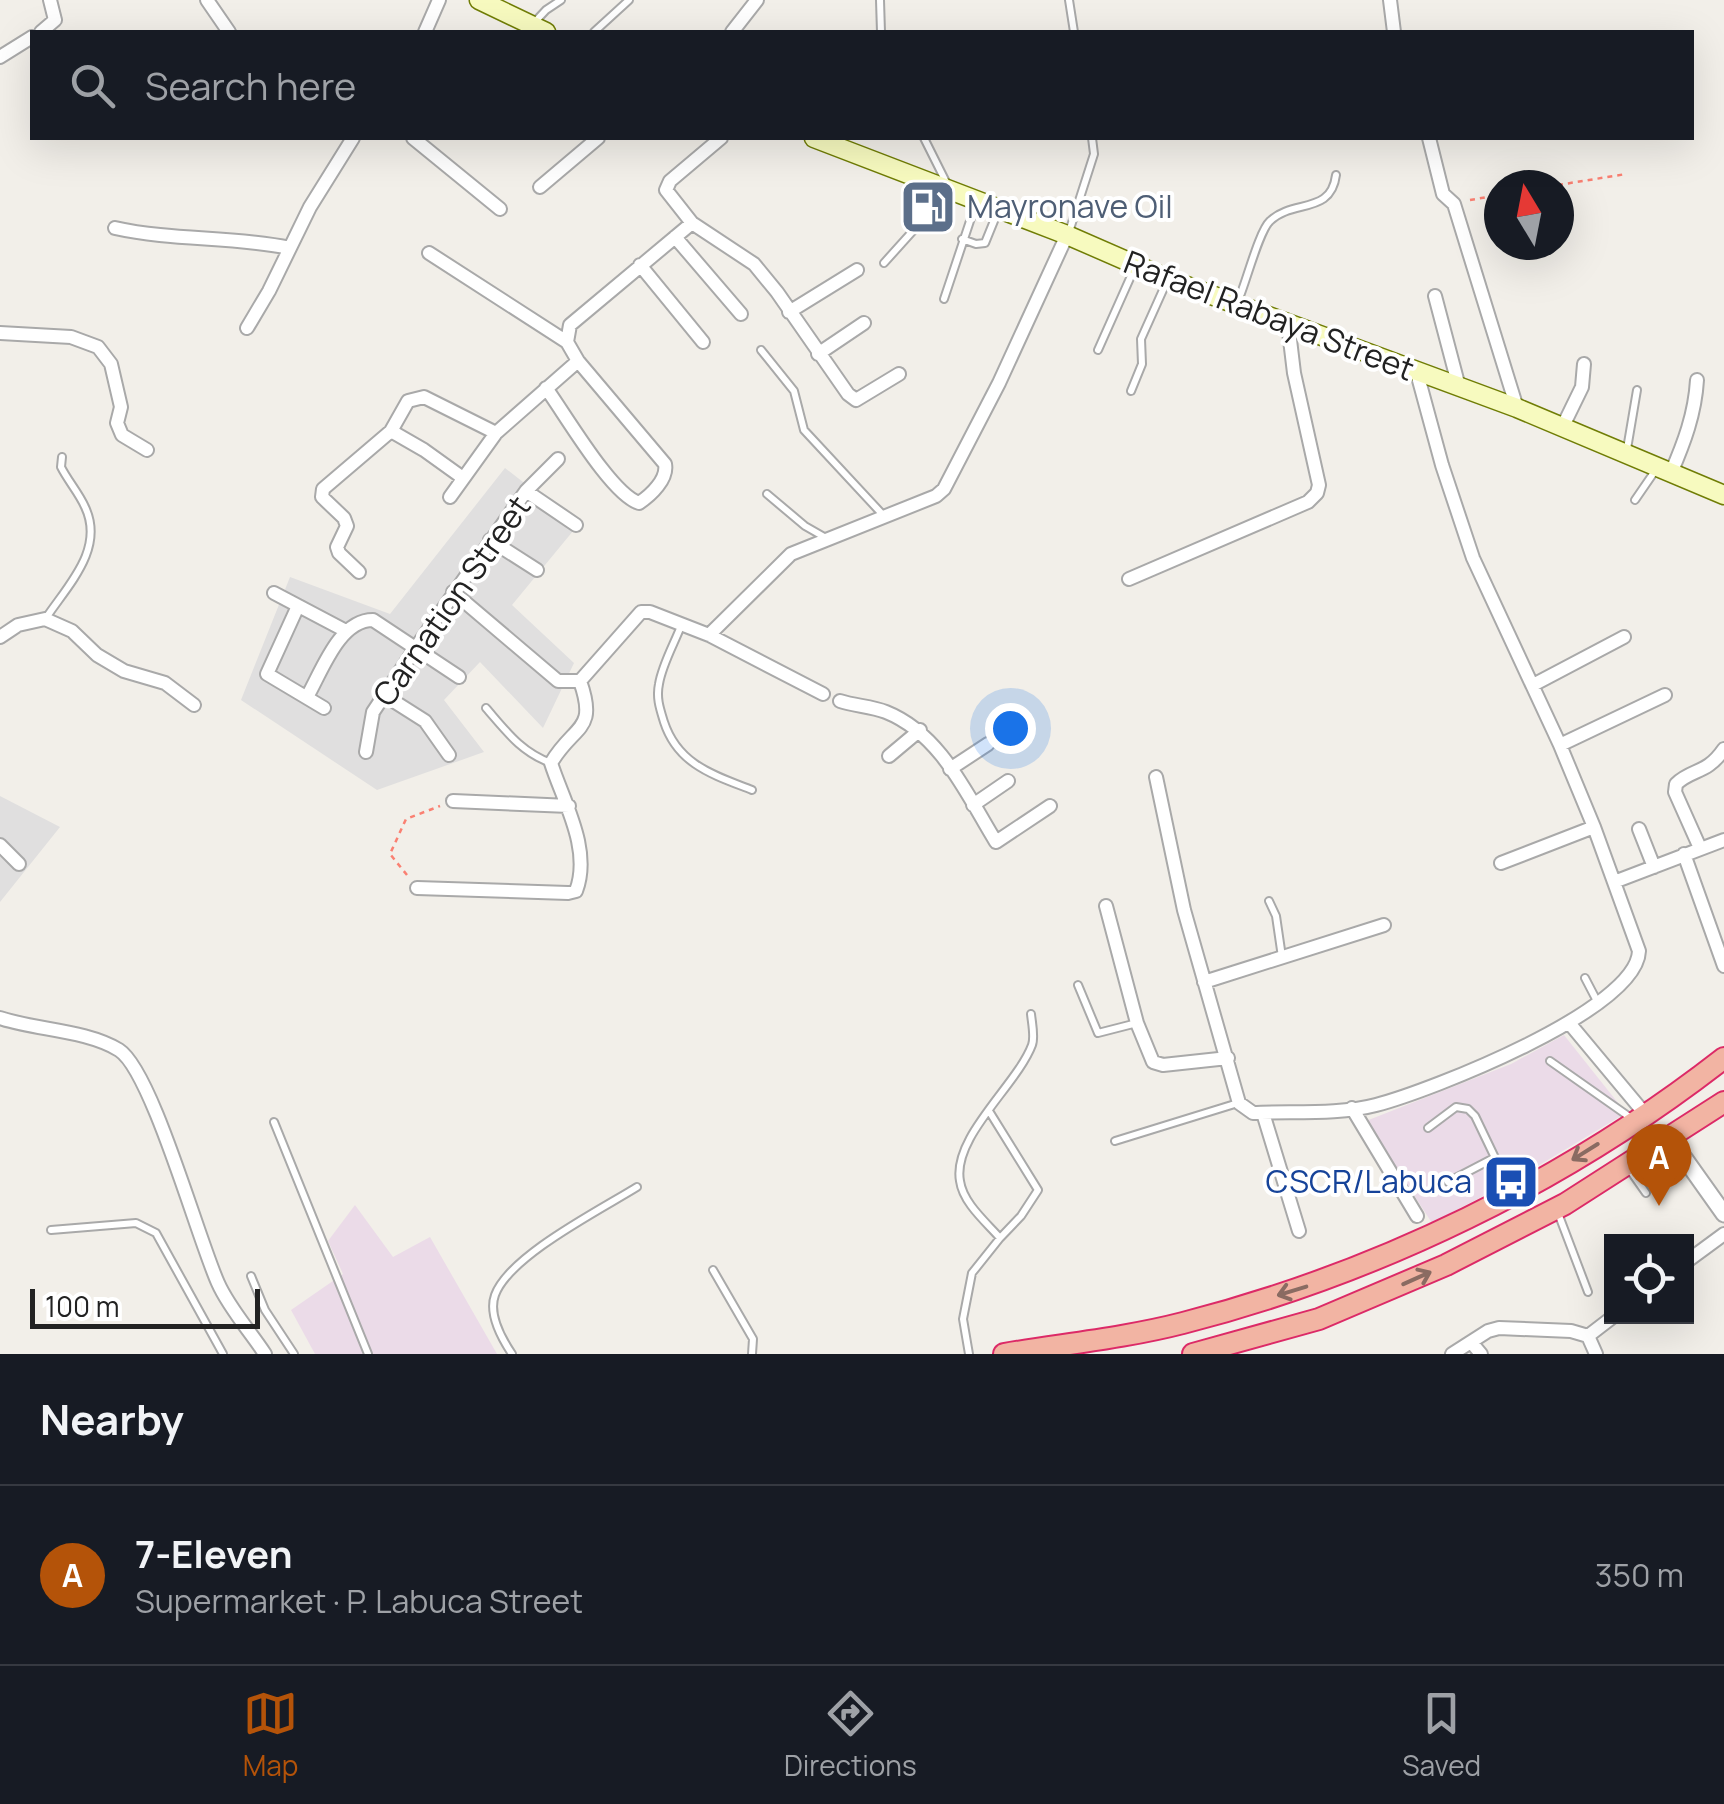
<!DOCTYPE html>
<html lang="en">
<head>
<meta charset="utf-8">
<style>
  :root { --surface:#171b24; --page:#242831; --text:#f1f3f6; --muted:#9ea1a6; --line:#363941; --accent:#b45309 }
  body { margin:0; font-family:Manrope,sans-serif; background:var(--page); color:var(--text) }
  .controls { position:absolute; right:30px; bottom:30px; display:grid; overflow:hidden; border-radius:0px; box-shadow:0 10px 40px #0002 }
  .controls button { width:90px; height:90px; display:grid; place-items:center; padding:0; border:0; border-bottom:2px solid var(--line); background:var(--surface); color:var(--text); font:50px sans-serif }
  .compass { position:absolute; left:1484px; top:170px; width:90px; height:90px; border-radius:50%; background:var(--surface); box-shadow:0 10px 40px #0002; rotate:350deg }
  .scale { position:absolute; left:30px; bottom:25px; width:230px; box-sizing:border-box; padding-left:10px; border:5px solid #222; border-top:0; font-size:28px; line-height:35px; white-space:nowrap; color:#222; -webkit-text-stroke:8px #fff; paint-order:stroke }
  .you { position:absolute; left:1010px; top:728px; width:35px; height:35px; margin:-25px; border:8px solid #fff; border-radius:50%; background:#1a73e8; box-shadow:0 0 0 15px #1a73e833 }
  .badge { display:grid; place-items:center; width:65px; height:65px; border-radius:50%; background:var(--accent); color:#fff; font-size:32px; font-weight:700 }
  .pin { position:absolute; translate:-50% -82px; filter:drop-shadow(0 2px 5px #0008) }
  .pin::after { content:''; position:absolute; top:52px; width:35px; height:30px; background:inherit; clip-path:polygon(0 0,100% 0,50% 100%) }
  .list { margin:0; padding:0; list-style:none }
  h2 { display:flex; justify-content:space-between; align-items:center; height:130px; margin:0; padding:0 40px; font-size:42px }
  h2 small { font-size:32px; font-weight:400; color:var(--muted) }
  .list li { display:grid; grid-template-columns:65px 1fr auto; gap:30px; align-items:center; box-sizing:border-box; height:180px; padding:0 40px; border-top:2px solid var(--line) }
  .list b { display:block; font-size:38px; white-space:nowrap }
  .list p { margin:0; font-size:32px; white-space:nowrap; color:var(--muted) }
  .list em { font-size:32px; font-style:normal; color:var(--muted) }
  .icon { flex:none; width:55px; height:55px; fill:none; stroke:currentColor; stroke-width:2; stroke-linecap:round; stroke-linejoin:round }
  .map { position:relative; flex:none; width:1724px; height:1354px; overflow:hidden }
  .search { position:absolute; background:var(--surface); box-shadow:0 10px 40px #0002; left:30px; right:30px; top:30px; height:110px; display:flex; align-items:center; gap:25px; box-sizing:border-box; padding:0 35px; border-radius:0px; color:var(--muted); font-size:38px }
  .sheet { height:310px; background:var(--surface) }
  nav { display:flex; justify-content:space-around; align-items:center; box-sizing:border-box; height:140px; border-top:2px solid var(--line); background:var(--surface); font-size:28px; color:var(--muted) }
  nav a { display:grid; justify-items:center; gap:5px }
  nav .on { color:var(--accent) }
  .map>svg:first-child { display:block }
  .residential { fill:#e0dfdf }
  .industrial { fill:#ebdbe8 }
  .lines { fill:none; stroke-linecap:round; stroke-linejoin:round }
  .service-casing { stroke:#a9a9a9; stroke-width:10 }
  .minor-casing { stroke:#a9a9a9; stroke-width:16 }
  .tertiary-casing { stroke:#a9a9a9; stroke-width:19 }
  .secondary-casing { stroke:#707d05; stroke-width:21 }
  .trunk-casing { stroke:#dc2a67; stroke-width:24 }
  .path { stroke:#fa8072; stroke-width:2.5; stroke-dasharray:5 5; stroke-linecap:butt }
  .service { stroke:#fff; stroke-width:6 }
  .minor { stroke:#fff; stroke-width:12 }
  .tertiary { stroke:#fff; stroke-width:15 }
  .secondary { stroke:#f7fabf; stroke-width:18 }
  .trunk { stroke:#f2b4a3; stroke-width:20 }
  .oneway { stroke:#8a6b62 }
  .labels { text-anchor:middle; stroke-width:8; stroke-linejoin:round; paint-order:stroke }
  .service-label { font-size:32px; fill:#4e5e75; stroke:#fff; text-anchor:start }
  .street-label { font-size:32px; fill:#222; stroke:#fff }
  .transit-label { font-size:32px; fill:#164399; stroke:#fff; text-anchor:end }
</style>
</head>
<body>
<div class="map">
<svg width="1724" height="1354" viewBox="0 0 1724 1354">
  <rect width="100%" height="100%" fill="#f2efe9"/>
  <path class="residential" d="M505,468L578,525L512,605L574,663L543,728L480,662L444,700L484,752L377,790L241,700L290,577L390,614Z
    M0,796L60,827L0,902Z"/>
  <path class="industrial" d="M1564,1035L1626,1113L1521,1176L1432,1223L1366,1121L1511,1064Z
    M355,1205L393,1257L430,1237L497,1354H315L291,1310L343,1274L328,1241Z"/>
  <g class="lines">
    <g class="service-casing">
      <path id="service" d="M880,0L881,32
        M1069,0L1074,32
        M532,25L546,10L561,0
        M594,32L629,0
        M924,138L948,186
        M1069,232L1094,154L1092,138
        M962,239L976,244L985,243L998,211
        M884,263L938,203L942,190
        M944,299L976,203
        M1238,301C1246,283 1259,231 1270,221C1293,199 1331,215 1336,175
        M761,350L794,391L804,430L883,515
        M1098,350L1135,267
        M1131,391L1142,364L1141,339L1167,281
        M1627,449L1637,390
        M767,494L805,526L826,538
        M1635,500L1657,468
        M46,618C68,585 105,549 85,507C79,493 68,481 61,467L62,457
        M681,626C674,644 662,665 659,684C656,698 660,709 664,722C678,765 714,775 752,790
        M486,708C506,731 521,752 551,763
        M1269,901L1276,916L1282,957
        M1585,978L1597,1001
        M1078,985L1098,1033L1137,1023
        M1550,1061L1631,1118
        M989,1111L1038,1190L1021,1216L1000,1238
        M274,1122L368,1354
        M1428,1128L1456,1107L1468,1109L1475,1116L1510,1189
        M1115,1141L1238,1103
        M1627,1166L1646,1193
        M1448,1182L1494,1158
        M1558,1213L1588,1292
        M51,1230L136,1223L156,1233L223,1354
        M713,1270L753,1339L752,1354
        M251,1276L265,1310L294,1354
        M512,1354C502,1339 488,1314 495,1295C509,1256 600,1210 637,1187
        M969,1354L963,1319L972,1273L1000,1238C986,1222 963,1203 960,1181C952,1137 1017,1085 1032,1045C1035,1037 1032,1024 1031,1014"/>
    </g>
    <g class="minor-casing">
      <path id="minor" d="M207,0L229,32
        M1390,0L1394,32
        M41,32L55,20L50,0
        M425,32L439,0
        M732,32L757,0
        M0,57L32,37
        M413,138L500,209
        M721,138L670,181L666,190L692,223L754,264L777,292L848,394L856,400L899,374
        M1429,138L1443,194L1454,204L1517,408
        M540,187L598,138
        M115,228C173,241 232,236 290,248
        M675,237L741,314
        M429,253L567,342
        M640,265L703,342
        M1435,296L1459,387
        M789,312L857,270
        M247,328L269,291L310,207L353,138
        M0,333L71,337L98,347L111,364L121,407L117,423L122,435L147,450
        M818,354L864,323
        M546,388C565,414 611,494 639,503C651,495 668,479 665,464L578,361
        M1562,428L1582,387L1584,364
        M391,431L424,450L463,478
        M1671,473C1684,443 1695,414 1697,380
        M526,491L576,525
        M450,497L496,433L578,361L567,342L570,325L692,223
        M490,540L537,570
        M359,572L339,553L337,547L347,526L344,518L322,497L323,489L391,431L408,401L424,397L496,433
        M1129,579L1308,502L1317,493L1319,485L1294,373L1288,323
        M453,592L558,681H580
        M274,593L346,631
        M298,606L267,674L324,708
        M709,635L791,554L936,496L944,489L999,383L1067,235
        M0,637L18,625L45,619L72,631L97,655L124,671L165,683L194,705
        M1533,685L1624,637
        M384,695L425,721L449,755
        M307,697C322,671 339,620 373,620L459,677
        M840,701C855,706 871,706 886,712C941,734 967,795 996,842L1050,806
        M1560,745L1665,695
        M366,752L373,712L417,646L526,491L558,459
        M889,756L920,730
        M950,769L988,744
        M1156,777L1184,910L1239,1103L1253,1113C1292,1111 1338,1115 1376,1105C1430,1091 1637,1010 1639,951L1594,827L1560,745L1473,558L1442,465L1417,373
        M453,801L569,806
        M973,805L1008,781
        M1639,829L1654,867
        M0,845L19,864
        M1700,848L1675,792L1676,784C1693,768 1706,775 1724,749
        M1684,854L1724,966
        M1501,863L1594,827
        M1614,882L1724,840
        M417,888L568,893L576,891C592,849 563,801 551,763C574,724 598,732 580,681L641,612H650L709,635L823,694
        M1106,906L1137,1023L1153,1062L1163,1065L1228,1058
        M1204,982L1384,925
        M0,1018C36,1030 86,1030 119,1050C152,1071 198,1239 218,1283C229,1308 250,1331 265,1354
        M1570,1024L1645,1114
        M1352,1108L1417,1216
        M1263,1113L1299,1231
        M1686,1262L1724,1234
        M1588,1336L1596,1354
        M1471,1342L1481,1354
        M1452,1354L1488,1331L1499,1328L1571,1331L1588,1336L1614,1316"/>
    </g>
    <g class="tertiary-casing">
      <path id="tertiary" d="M1670,1138L1724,1214"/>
    </g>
    <g class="secondary-casing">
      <path id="secondary" d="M479,0L546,32
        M814,138L1067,235L1168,279L1517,408L1724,495"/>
    </g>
    <g class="trunk-casing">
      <path id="trunk" d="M1004,1354C1063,1344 1125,1338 1183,1323C1378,1273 1565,1182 1724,1058
        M1193,1354L1319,1319L1446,1265L1565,1204L1724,1102"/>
    </g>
    <path class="path" d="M1558,185L1626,174
      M1470,200L1499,195
      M407,875L390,854L406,819L440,806"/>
    <use href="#service" class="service"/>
    <use href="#minor" class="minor"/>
    <use href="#tertiary" class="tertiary"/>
    <use href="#secondary" class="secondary"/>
    <use href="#trunk" class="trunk"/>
  </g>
  <defs><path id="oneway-shaft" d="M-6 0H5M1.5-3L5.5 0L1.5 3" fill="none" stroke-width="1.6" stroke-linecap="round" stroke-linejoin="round" transform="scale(2.5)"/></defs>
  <g class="oneway">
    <use href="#oneway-shaft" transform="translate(1585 1152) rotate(148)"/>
    <use href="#oneway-shaft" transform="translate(1417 1278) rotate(-24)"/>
    <use href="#oneway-shaft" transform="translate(1292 1291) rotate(163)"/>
  </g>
  <defs>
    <g id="fuel-square" transform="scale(2.875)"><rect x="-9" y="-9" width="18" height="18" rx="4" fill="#5c6f8a" stroke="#fff"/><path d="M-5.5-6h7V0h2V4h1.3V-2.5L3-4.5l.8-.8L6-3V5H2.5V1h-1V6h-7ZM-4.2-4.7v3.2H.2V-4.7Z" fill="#fff"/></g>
    <g id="bus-square" transform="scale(2.875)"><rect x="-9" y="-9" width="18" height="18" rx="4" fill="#1a4fb4" stroke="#fff"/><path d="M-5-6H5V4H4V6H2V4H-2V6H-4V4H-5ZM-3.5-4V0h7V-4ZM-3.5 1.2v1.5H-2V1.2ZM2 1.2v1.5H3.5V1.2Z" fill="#fff"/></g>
  </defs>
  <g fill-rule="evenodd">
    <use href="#fuel-square" x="928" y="207"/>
    <use href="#bus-square" x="1511" y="1182"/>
  </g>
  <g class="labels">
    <g class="service-label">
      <text x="967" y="218">Mayronave Oil</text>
    </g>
    <g class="street-label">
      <text transform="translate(1269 316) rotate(21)" y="11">Rafael Rabaya Street</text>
      <text transform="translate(452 601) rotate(-55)" y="11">Carnation Street</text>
    </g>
    <g class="transit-label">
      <text x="1472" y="1193">CSCR/Labuca</text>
    </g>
  </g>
</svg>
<div class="controls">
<button><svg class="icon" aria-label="locate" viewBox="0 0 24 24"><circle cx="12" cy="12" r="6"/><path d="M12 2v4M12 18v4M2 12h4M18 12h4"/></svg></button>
</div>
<svg class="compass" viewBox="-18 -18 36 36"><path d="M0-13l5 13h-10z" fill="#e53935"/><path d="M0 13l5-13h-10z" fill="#9ea1a6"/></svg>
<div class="scale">100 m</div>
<div class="you"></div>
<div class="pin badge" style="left:1659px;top:1206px">A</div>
<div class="search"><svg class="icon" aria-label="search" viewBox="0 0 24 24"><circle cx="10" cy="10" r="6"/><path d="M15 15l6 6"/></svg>Search here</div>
</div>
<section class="sheet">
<h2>Nearby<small></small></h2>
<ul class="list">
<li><span class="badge">A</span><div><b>7-Eleven</b><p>Supermarket · P. Labuca Street</p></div><em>350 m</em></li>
</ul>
</section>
<nav>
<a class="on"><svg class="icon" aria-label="map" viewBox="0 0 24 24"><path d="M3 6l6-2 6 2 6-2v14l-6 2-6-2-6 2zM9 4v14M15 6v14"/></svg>Map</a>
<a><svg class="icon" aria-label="directions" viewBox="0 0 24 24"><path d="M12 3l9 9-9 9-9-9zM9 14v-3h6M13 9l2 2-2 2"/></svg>Directions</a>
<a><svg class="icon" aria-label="saved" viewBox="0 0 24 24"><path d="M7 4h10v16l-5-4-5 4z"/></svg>Saved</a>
</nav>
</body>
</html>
